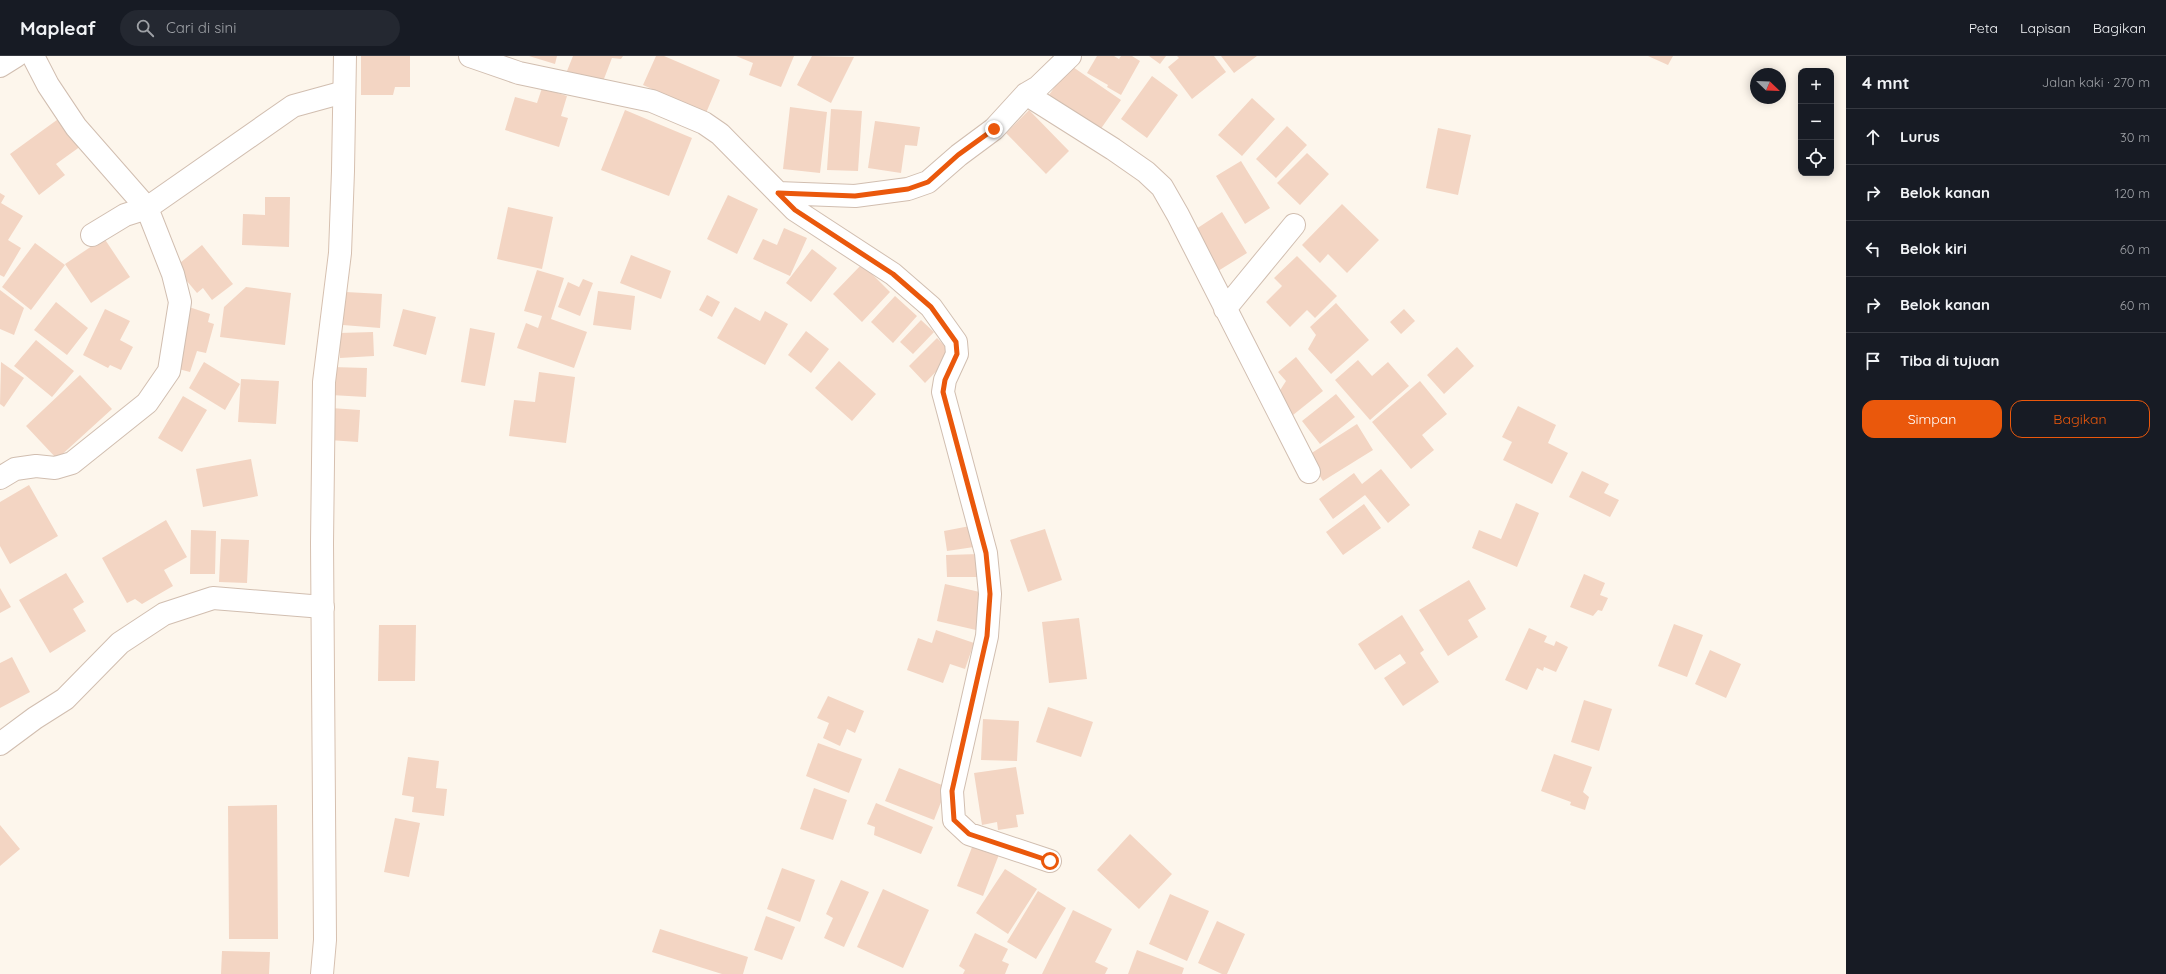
<!DOCTYPE html>
<html lang="id">
<head>
<meta charset="utf-8">
<style>
  :root { --surface:#171b24; --page:#242831; --text:#f1f3f6; --muted:#9ea1a6; --line:#363941; --accent:#ea580c }
  body { margin:0; font-family:Quicksand,sans-serif; background:var(--page); color:var(--text) }
  .controls { position:absolute; right:12px; top:12px; display:grid; overflow:hidden; border-radius:8px; box-shadow:0 2px 10px #0003 }
  .controls button { width:36px; height:36px; display:grid; place-items:center; padding:0; border:0; border-bottom:1px solid var(--line); background:var(--surface); color:var(--text); font:20px sans-serif }
  .compass { position:absolute; left:1750px; top:12px; width:36px; height:36px; border-radius:50%; background:var(--surface); box-shadow:0 2px 10px #0003; rotate:113deg }
  .stop { position:absolute; width:12px; height:12px; margin:-9px; border:3px solid #ea580c; border-radius:50%; background:#fff }
  .stop.end { background:#ea580c; border-color:#fff; box-shadow:0 1px 4px #0008 }
  .list { margin:0; padding:0; list-style:none }
  h2 { display:flex; justify-content:space-between; align-items:center; height:52px; margin:0; padding:0 16px; font-size:17px }
  h2 small { font-size:13px; font-weight:400; color:var(--muted) }
  .list li { display:grid; grid-template-columns:26px 1fr auto; gap:12px; align-items:center; box-sizing:border-box; height:56px; padding:0 16px; border-top:1px solid var(--line) }
  .list b { display:block; font-size:15px; white-space:nowrap }
  .list em { font-size:13px; font-style:normal; color:var(--muted) }
  .actions { display:flex; gap:8px; padding:12px 16px }
  .actions a { flex:1; padding:9px 0; border:1px solid var(--accent); border-radius:12px; text-align:center; font-size:14px; color:var(--accent) }
  .actions .main { background:var(--accent); color:#fff }
  .icon { flex:none; width:22px; height:22px; fill:none; stroke:currentColor; stroke-width:2; stroke-linecap:round; stroke-linejoin:round }
  .map { position:relative; flex:none; width:1846px; height:918px; overflow:hidden }
  header { display:flex; align-items:center; gap:24px; box-sizing:border-box; height:56px; padding:0 20px; background:var(--surface); border-bottom:1px solid var(--line) }
  header strong { font-size:19px }
  nav { display:flex; gap:22px; margin-inline-start:auto; font-size:14px }
  .search { width:280px; height:36px; background:var(--page); display:flex; align-items:center; gap:10px; box-sizing:border-box; padding:0 14px; border-radius:22px; color:var(--muted); font-size:15px }
  main { display:flex }
  aside { flex:1; background:var(--surface) }
  .map>svg:first-child { display:block }
  .building { fill:#f3d5c3 }
  .lines { fill:none; stroke-linecap:round; stroke-linejoin:round }
  .street-casing { stroke:#d1beb0; stroke-width:24 }
  .secondary-casing { stroke:#d6c0b0; stroke-width:24 }
  .street { stroke:#fff; stroke-width:22 }
  .secondary { stroke:#fff; stroke-width:22 }
  .route { stroke:#ea580c; stroke-width:5 }
</style>
</head>
<body>
<header>
<strong>Mapleaf</strong>
<div class="search"><svg class="icon" aria-label="search" viewBox="0 0 24 24"><circle cx="10" cy="10" r="6"/><path d="M15 15l6 6"/></svg>Cari di sini</div>
<nav><a>Peta</a><a>Lapisan</a><a>Bagikan</a></nav>
</header>
<main>
<div class="map">
<svg width="1846" height="918" viewBox="0 0 1846 918">
  <rect width="100%" height="100%" fill="#fdf6ec"/>
  <path class="building" d="M361,0H410V31H395L393,39H361Z
    M529,0H557L555,8Z
    M573,0H623L621,3L612,2L602,28L567,15Z
    M656,0H664L720,24L706,57L643,29Z
    M736,0H794L781,31L749,19L753,7Z
    M812,0L854,1L831,47L797,29Z
    M1097,0H1114L1119,3L1121,0H1132L1140,5L1121,39L1107,31L1108,29L1087,17Z
    M1149,0H1166L1160,8Z
    M1177,0H1214L1226,16L1192,43L1168,11L1179,2Z
    M1221,0H1257L1234,17Z
    M1648,0H1673L1668,9Z
    M1070,9L1121,44L1100,74L1049,39Z
    M1152,20L1178,39L1147,82L1121,63Z
    M542,32L567,40L561,60L568,62L559,91L505,74L515,41L537,47Z
    M1252,42L1275,63L1242,100L1218,79Z
    M790,51L827,56L820,117L783,113Z
    M831,53L862,55L858,115L827,114Z
    M625,54L692,82L669,140L601,114Z
    M1029,54L1069,95L1046,118L1006,77Z
    M61,61L81,90L56,108L65,119L39,139L10,98Z
    M875,65L920,71L917,90L905,89L901,117L868,112Z
    M1287,70L1307,89L1276,122L1256,103Z
    M1438,72L1471,79L1458,139L1426,132Z
    M1307,97L1329,118L1300,149L1277,127Z
    M1241,105L1270,152L1245,168L1216,120Z
    M0,137L5,140L1,147L23,160L8,184L21,192L4,221L0,219Z
    M728,139L758,153L737,198L707,183Z
    M265,141H290L289,191L242,189L243,158L265,159Z
    M1342,148L1379,184L1347,217L1328,198L1320,207L1302,189Z
    M508,151L553,161L542,213L497,203Z
    M1222,156L1247,197L1218,215L1193,175Z
    M784,172L807,182L790,220L753,203L763,183L777,189Z
    M104,182L130,221L91,247L65,208Z
    M35,187L65,209L31,254L2,231Z
    M202,189L233,228L212,244L203,232L197,237L175,211Z
    M812,193L837,212L811,246L786,227Z
    M631,199L671,215L661,243L620,227Z
    M1297,200L1337,240L1315,262L1307,254L1290,271L1266,246L1282,230L1274,222Z
    M862,208L890,236L862,266L833,238Z
    M537,214L564,222L551,263L587,276L574,312L517,292L526,267L538,272L542,260L524,255Z
    M583,223L593,227L580,260L558,251L568,226L579,231Z
    M246,231L291,237L285,289L220,281L224,251Z
    M0,234L24,252L14,279L0,273Z
    M598,235L635,240L631,274L593,269Z
    M346,236L382,238L380,272L343,269Z
    M707,239L720,246L712,261L699,254Z
    M895,240L917,260L893,287L871,266Z
    M56,246L88,272L67,299L34,274Z
    M1336,247L1369,284L1331,318L1308,293L1316,279L1310,271Z
    M189,251L210,258L208,266L214,268L206,297L197,295L190,316L171,311Z
    M735,251L760,265L765,255L788,268L765,309L717,282Z
    M105,253L130,265L120,284L133,291L121,314L110,309L108,312L83,299Z
    M403,253L436,261L426,299L393,290Z
    M1404,253L1415,265L1401,278L1390,266Z
    M921,264L934,276L913,298L900,286Z
    M470,272L495,277L485,330L461,326Z
    M806,275L829,293L811,317L788,299Z
    M373,276L374,300L340,302L339,277Z
    M937,282L953,298L925,327L909,310Z
    M36,284L74,315L52,341L14,310Z
    M1457,291L1474,310L1444,338L1427,319Z
    M1296,301L1323,335L1293,359L1277,339L1286,325L1278,316Z
    M1358,304L1372,320L1388,306L1409,330L1370,364L1335,324Z
    M839,305L876,338L852,365L815,332Z
    M1,306L24,322L4,351L0,348Z
    M204,306L240,328L225,354L189,332Z
    M332,311L367,312L366,341L331,339Z
    M539,316L575,321L566,387L509,380L514,344L535,346Z
    M80,319L112,353L57,403L26,370Z
    M241,323L279,325L276,368L238,366Z
    M1420,325L1447,358L1422,379L1434,394L1411,413L1372,366Z
    M1336,338L1355,361L1320,388L1302,365Z
    M183,340L207,354L182,396L158,382Z
    M1518,350L1556,369L1548,387L1568,397L1552,428L1503,404L1512,386L1502,381Z
    M331,352L360,354L358,386L329,384Z
    M1357,368L1373,394L1323,425L1307,400Z
    M251,403L258,440L203,451L196,413Z
    M1381,413L1410,449L1388,467L1365,439L1333,463L1319,443L1354,417L1362,428Z
    M1582,415L1609,428L1604,437L1619,444L1610,461L1569,441Z
    M29,429L58,480L10,508L0,490V446Z
    M1516,447L1539,457L1517,511L1472,492L1479,474L1501,483Z
    M1364,448L1381,472L1343,499L1326,476Z
    M166,464L187,501L164,514L173,530L142,548L135,543L127,547L102,502Z
    M970,470L974,491L947,495L944,475Z
    M1045,473L1062,524L1028,536L1010,484Z
    M191,474L216,475L215,518H190Z
    M221,483L249,484L247,527L219,526Z
    M979,498L980,521H947L946,499Z
    M66,517L84,546L73,553L86,575L50,597L19,544Z
    M1584,518L1605,527L1600,539L1608,542L1602,555L1598,554L1593,560L1570,551Z
    M1469,524L1486,553L1468,564L1478,581L1448,600L1419,554Z
    M945,528L984,537L976,574L937,565Z
    M0,532L11,551L0,557Z
    M1402,559L1424,594L1420,597L1439,626L1403,650L1384,622L1406,607L1400,598L1375,614L1358,588Z
    M1079,562L1087,623L1049,627L1042,566Z
    M1674,568L1703,579L1687,621L1658,610Z
    M379,569H416L415,625H378Z
    M1529,572L1547,580L1544,586L1554,590L1556,585L1568,591L1556,616L1544,611L1543,615L1537,612L1527,634L1505,624Z
    M936,574L974,587L965,613L950,608L943,627L907,614L918,582L932,587Z
    M1710,594L1741,608L1726,642L1695,628Z
    M12,601L30,636L0,652V607Z
    M828,640L864,655L855,677L847,673L840,690L823,682L829,667L817,662Z
    M1584,644L1612,653L1599,695L1571,686Z
    M1048,651L1093,666L1081,701L1036,686Z
    M983,663L1019,665L1017,705L981,704Z
    M818,687L862,703L849,737L806,720Z
    M1554,698L1592,711L1583,736L1589,741L1585,754L1570,749L1571,746L1541,735Z
    M408,701L439,705L436,732L447,733L444,760L412,756L414,741L402,739Z
    M1016,711L1024,758L1016,759L1018,771L998,774L997,766L982,769L974,717Z
    M899,712L947,731L934,764L885,745Z
    M814,732L847,744L833,784L800,773Z
    M876,747L933,771L921,798L874,779L875,771L867,768Z
    M277,749L278,883H229L228,750Z
    M395,762L420,767L409,821L384,816Z
    M0,769L20,793L0,810Z
    M1130,778L1172,818L1139,853L1097,814Z
    M974,786L1000,796L983,840L957,830Z
    M782,812L815,824L800,866L767,853Z
    M1005,813L1037,833L1008,878L976,857Z
    M841,824L869,836L844,891L824,882L833,862L826,858Z
    M883,833L929,854L903,912L857,891Z
    M1038,835L1066,852L1036,903L1007,886Z
    M1170,838L1209,855L1187,905L1149,888Z
    M1073,854L1112,873L1095,906L1108,912L1105,918H1042Z
    M766,860L795,871L782,904L754,894Z
    M1217,865L1245,878L1227,918H1222L1198,907Z
    M660,873L748,901L743,918H722L652,896Z
    M975,877L1008,893L1002,905L1009,908L1005,918H963L965,914L959,910Z
    M1137,894L1184,912L1182,918H1128Z
    M222,895L270,896L269,918H221Z"/>
  <g class="lines">
    <g class="street-casing">
      <path id="street" d="M470,0L519,17L652,45L704,67L720,78L795,154L893,218L931,251L956,286L957,298L945,324L943,336L986,497L990,538L987,580L952,735L954,764L969,778L1050,805
        M0,10L16,0
        M1026,38L1113,93L1146,116L1162,131L1178,159L1309,416
        M778,137L855,140L908,133L928,126L959,99L994,73L1026,38L1038,31L1070,0
        M92,179L125,159L147,152L293,50L344,36
        M1225,253L1294,169
        M0,422L15,413L36,410L55,412L72,407L147,347L169,315L180,246L173,218L147,152L76,71L48,29L33,0
        M0,688L35,662L65,643L120,587L164,558L213,542L323,551"/>
    </g>
    <g class="secondary-casing">
      <path id="secondary" d="M322,918L325,884L322,487L324,326L340,197L343,115L345,0"/>
    </g>
    <use href="#street" class="street"/>
    <use href="#secondary" class="secondary"/>
  </g>
  <g class="lines">
    <path class="route" d="M994,73L958,99L928,126L908,133L855,140L778,137L795,154L893,218L931,251L956,286L957,298L945,324L943,336L986,497L990,538L987,580L952,735L954,764L969,778L1050,805"/>
  </g>
</svg>
<div class="controls">
<button>+</button>
<button>−</button>
<button><svg class="icon" aria-label="locate" viewBox="0 0 24 24"><circle cx="12" cy="12" r="6"/><path d="M12 2v4M12 18v4M2 12h4M18 12h4"/></svg></button>
</div>
<svg class="compass" viewBox="-18 -18 36 36"><path d="M0-13l5 13h-10z" fill="#e53935"/><path d="M0 13l5-13h-10z" fill="#9ea1a6"/></svg>
<div class="stop" style="left:1050px;top:805px"></div>
<div class="stop end" style="left:994px;top:73px"></div>
</div>
<aside>
<h2>4 mnt<small>Jalan kaki · 270 m</small></h2>
<ul class="list">
<li><svg class="icon" aria-label="ahead" viewBox="0 0 24 24"><path d="M12 20V5M6 11l6-6 6 6"/></svg><div><b>Lurus</b></div><em>30 m</em></li>
<li><svg class="icon" aria-label="right" viewBox="0 0 24 24"><path d="M7 20v-9h11M14 6l5 5-5 5"/></svg><div><b>Belok kanan</b></div><em>120 m</em></li>
<li><svg class="icon" aria-label="left" viewBox="0 0 24 24"><path d="M17 20v-9H6M10 6l-5 5 5 5"/></svg><div><b>Belok kiri</b></div><em>60 m</em></li>
<li><svg class="icon" aria-label="right" viewBox="0 0 24 24"><path d="M7 20v-9h11M14 6l5 5-5 5"/></svg><div><b>Belok kanan</b></div><em>60 m</em></li>
<li><svg class="icon" aria-label="arrive" viewBox="0 0 24 24"><path d="M6 21V4h12l-3 4 3 4H6"/></svg><div><b>Tiba di tujuan</b></div></li>
</ul>
<div class="actions"><a class="main">Simpan</a><a>Bagikan</a></div>
</aside>
</main>
</body>
</html>
